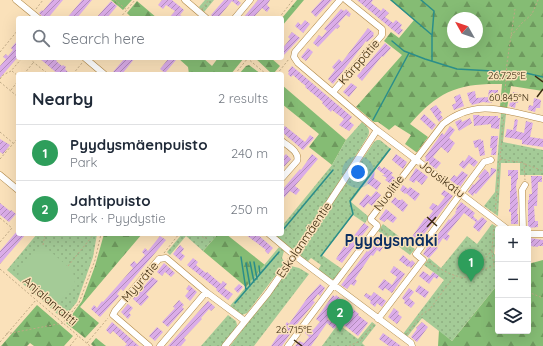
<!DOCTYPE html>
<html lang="en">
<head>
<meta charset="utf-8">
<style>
  :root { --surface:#fff; --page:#f2f2f3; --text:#1f2937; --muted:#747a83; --line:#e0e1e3; --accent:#0f766e }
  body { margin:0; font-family:Quicksand,sans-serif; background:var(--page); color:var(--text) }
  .controls { position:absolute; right:12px; bottom:12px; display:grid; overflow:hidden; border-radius:4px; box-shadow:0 4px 16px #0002 }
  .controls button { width:36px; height:36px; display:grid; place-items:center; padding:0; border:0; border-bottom:1px solid var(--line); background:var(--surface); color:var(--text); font:20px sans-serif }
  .compass { position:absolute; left:447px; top:12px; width:36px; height:36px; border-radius:50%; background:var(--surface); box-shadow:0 4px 16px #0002; rotate:310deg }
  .you { position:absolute; left:358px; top:172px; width:14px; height:14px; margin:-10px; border:3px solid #fff; border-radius:50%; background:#1a73e8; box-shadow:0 0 0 6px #1a73e833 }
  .badge { display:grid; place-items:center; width:26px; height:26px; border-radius:50%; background:var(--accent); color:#fff; font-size:13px; font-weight:700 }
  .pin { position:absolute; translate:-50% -33px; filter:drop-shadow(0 1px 2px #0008) }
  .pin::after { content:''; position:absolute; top:21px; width:14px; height:12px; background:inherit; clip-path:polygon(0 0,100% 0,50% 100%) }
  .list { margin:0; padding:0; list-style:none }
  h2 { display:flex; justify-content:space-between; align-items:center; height:52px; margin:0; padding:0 16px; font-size:17px }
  h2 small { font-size:13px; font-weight:400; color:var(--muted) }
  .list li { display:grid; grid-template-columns:26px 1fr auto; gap:12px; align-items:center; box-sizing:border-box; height:56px; padding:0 16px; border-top:1px solid var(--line) }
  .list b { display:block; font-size:15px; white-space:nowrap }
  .list p { margin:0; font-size:13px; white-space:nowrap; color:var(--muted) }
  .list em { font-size:13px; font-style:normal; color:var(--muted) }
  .icon { flex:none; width:22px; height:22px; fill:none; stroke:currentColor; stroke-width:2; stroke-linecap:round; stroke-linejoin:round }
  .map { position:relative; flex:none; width:543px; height:346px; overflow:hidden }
  .search { position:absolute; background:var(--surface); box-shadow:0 4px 16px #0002; left:16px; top:16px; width:268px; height:44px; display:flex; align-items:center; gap:10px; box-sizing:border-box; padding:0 14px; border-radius:4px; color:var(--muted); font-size:15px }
  .panel { position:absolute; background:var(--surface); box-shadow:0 4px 16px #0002; left:16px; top:72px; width:268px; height:164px; border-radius:4px }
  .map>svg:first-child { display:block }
  .forest { fill:url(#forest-firs); fill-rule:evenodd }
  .park { fill:url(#park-dots) }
  .pitch { fill:#a4cb97 }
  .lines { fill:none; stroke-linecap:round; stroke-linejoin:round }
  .stream { stroke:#2b8e89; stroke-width:1.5 }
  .building { fill:url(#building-hatch); fill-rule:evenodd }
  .minor-casing { stroke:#af8746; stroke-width:7 }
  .path { stroke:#bfa985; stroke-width:1; stroke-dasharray:2 2; stroke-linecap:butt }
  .minor { stroke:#fff; stroke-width:6 }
  .ticks { fill:none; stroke:#3c2b10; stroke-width:1.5 }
  .labels { text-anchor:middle; stroke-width:3; stroke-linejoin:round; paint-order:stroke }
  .street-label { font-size:12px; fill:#3c2b10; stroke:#fae1ba }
  .district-label { font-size:16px; font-weight:bold; fill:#0a2e62; stroke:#fae1ba }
  .ticks-label { font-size:10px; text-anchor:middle; fill:#3c2b10; stroke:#fae1ba; stroke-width:3; stroke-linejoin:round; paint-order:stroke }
</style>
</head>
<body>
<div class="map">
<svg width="543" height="346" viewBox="0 0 543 346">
  <defs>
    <pattern id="forest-firs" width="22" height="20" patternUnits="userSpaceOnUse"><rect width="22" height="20" fill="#85bc74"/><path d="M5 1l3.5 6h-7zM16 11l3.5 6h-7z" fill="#6e995e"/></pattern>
    <pattern id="park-dots" width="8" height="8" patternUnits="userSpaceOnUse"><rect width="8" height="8" fill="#a4cb97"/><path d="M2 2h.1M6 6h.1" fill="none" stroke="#8eae81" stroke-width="1.8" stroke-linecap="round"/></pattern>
    <pattern id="building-hatch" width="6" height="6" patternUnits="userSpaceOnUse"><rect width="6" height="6" fill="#daace8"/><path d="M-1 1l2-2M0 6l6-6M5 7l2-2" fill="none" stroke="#b28cbb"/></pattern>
  </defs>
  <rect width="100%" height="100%" fill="#fae1ba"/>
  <path class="forest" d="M111,0H132L123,10Z
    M297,0H304L282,26V18Z
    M390,0H543V91L511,86L507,108L500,107L502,84C459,83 438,91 410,124L428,137L417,152H416L405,144L411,135L395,125L389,130L378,122H374L356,107L402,55L384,41L391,32L399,38L414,20ZM453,18H477V42H453Z
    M137,1L157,18H132L127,13Z
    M178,58H203L212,66L218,58H244L231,74H189L188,67Z
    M255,58H271L280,66L274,73H271Z
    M249,65L261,74H239L246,66Z
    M282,85L346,140L332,165L309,147L319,134L282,104Z
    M104,234H142L80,307L99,323L85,338L66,323L82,301L95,266Z
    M218,234H226L265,265L246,287L203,251Z
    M543,260V346H438L439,330L452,341L498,284V331H528V264Z
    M37,305L73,336L64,346H34L30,343L27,346H1Z
    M96,338L106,346H93L91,344Z"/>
  <path class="park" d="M205,0H214L204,12L199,7Z
    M501,113L506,114L503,142L543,150V175H520V163H501L498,216L484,206L495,192Z
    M362,122C367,127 371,129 368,136L300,244L295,248L291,249L275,235L282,234V226L332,165L346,140Z
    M377,140H380L391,149L351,202L369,217L365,223L353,215L322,255L342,269L336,278L332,280L318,270L321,265L311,258L307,262L301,257L300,251L374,142Z
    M383,224L415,249L410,255L378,231Z
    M492,224L497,227L494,254L498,257V284L452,341L422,318L407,337L403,334L444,280L424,265L429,258L441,268L467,236L477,244Z
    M37,234H97L93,257L77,302L63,319L7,270Z
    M182,234H218L203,251L186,236L170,255L167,252Z
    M279,247L284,251L282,258L285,263L247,313L242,315L230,306Z
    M291,266L299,268L309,274L254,346H230Z
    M228,315L236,321L237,325L235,330L222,346H201Z
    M372,322L376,325L362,343L365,346H322L338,324L358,339Z"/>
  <path class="pitch" d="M41,245H43L73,271L75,283L55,307L18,277L19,270Z
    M469,246L482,256L465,277L453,267Z"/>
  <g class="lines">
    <path class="stream" d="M391,0L432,35
      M421,0L434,11L432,36V61
      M392,41L404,51L425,59L457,69L526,73L543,77
      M373,120L409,53
      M282,231L333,170
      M321,256L353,214L350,201L390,149
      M241,257L246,290
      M250,262L254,282
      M254,262L257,279
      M246,263L250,286
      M259,266L260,274
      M235,303L279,252"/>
  </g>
  <path class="building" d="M52,0H63L48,18H44L39,13L42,10L43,11Z
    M82,0H92L77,18H67Z
    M162,0H172L184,10L180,15L185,18H169L175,11L166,5L163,9L158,5Z
    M224,0H237L241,3L238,6L232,1L218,18H214L211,15Z
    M258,0H270L267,5L270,8L267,12L262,8L253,18H243Z
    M322,0H332L316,17L311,12Z
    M357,0H373L371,3L381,11L383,8L389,13L385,17L393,23L396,20L402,25L400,28L403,30L399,35Z
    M111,1L117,6L107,18H96Z
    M341,9L344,11L346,9L351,14L349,17L346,15L338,24L340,26L337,29L336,28L318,47L313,43L319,35L322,37L327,31L324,29Z
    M305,20L310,24L303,33L295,26L298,22L301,25Z
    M368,28L374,33L373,35L374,36L367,42L366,41L333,84L328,79L335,70L332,67L339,59L342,62Z
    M292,32L300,38L282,57V49L290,39L288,37Z
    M18,40V57L0,78V66L6,59L3,57L6,54L8,56L13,50L11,48Z
    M385,43L391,48L383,57L382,56L362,81L357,76Z
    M308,48L313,52L306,61L301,57Z
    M39,58H55L57,60L56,61L62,66L63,65L66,67L65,69L68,72L66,74H58Z
    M125,58H135L122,74H115L113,72Z
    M169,58H173L176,60L165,73L160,69Z
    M292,66L352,117L349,121L354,125L349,131L339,125L344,119L332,110L331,112L322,103L323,102L305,87L306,86L302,83L293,75L291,77L288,74L289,72L288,71Z
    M351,83L357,87L349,97L343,92Z
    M489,90H498V99L493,98L492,103L483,102L472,105L471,103H470L467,93L475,91L476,98L488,97Z
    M513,92L519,93L518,103H516L515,108L509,106Z
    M460,94L464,106L454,110L452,105L456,103L454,97Z
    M534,98L541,100L540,108H536L535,112L528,110L529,105L533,106Z
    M436,105L442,113L440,114L443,118L439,122L430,109Z
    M424,114L436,125L432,130L420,119Z
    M473,115H479L480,116H498V118H500L499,129L491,128V124L474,126Z
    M470,118L472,123L459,131L455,122L461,119L462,122Z
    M515,119L518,120L516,131L524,133L526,121L533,123L530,137L543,139V147L522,144V140L505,137L507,129L513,130Z
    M285,126L305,142L310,135L314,138L303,150L282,132V129Z
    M450,126L455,130L449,138L455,143L448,153L441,147L433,157L441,163L436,169L425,161L426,158L425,157L442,133L444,135Z
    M491,136H498L496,155H491L492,148H490Z
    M0,139L10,145L3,154L0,152Z
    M481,139V141L483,140L485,155L480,156L478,147L475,148L473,141Z
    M286,154L291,159L282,169V158Z
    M312,154L318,159L295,186L300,190L296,195L290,191L282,200V190L300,169L301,170Z
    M396,154L407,162L403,169L392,160Z
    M469,155L478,162L474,167L469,163L464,169L459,165L463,160L464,162Z
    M379,166L382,169L384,167L393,173L391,175L395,178L391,184L385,180L387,178L382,175H385L377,169Z
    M416,168L428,177L422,185L416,180L414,183L409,180Z
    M491,168L496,169V171L476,194L474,193L473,196L468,192L473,184L474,185L480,178L478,177L485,169L489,173L490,177Z
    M508,170H518V179L517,180L516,186L518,204L517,214H518V224H511V212H509V209H510V191H511V176H508Z
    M375,171L374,178L381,183L377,190L367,183Z
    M462,171L468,175L460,187L450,180L454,175L457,177Z
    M531,176H542V182H538L537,206H534L535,221H538V227L528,228V200H529V194H532Z
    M403,185L408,189L410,187L420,194L415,201L406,193L405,194L400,190Z
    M444,190L453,196L415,246L409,241L425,218L427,219L433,211L429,208L433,203L438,206L445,197L441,194Z
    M376,191L381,195L372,206L368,203L364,208L359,204L367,194L371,197Z
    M395,197L398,200H401L402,199L408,205L403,212L391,202Z
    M461,202L475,213L473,216L478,221L482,217L487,221L479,232L473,227L476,222L464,213L447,234L450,236L447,241L443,238L437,247L438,248L429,258L423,254L428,246L429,247L449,219L450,220L456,213L455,212L457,210L456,209Z
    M0,203L10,211L11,210L16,214L9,222L0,215Z
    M386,209L397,218L393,223L387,219L384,222L379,219Z
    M364,223L369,227L361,237L360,235L355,242L357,243L342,263L336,259L351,235L353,237Z
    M18,230V234H26L0,264V251Z
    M245,234H257L273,248L268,254L265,251L266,250Z
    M379,235L385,239L380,246L383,247L380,252L377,250L373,256L371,255L355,279L357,281L354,286L351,284L347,289L341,285L367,251L368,252Z
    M160,236L166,240L123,291L121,289L117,294L119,296L100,317L91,309L94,305L97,308L102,301L103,302L133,268L130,265L134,261L137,264L145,255L142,252L145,248L148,251Z
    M530,238L543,240V246H538V247L530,246Z
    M180,245L184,249L181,253L185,256L181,261L173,254Z
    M403,255L411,262L412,260L415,263L411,268L409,266L408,267L399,260Z
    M193,258L198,262L196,265L206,273L207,272L221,284L223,281L227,284L224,288L233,294L228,300L216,290L217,289L187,265Z
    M164,263L175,273L171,277L165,272L162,276L157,272Z
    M394,266L405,274L392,293L385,288L383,291L378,287L384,279L392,285L397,277L390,272Z
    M423,271L430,276L433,272L439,276L437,279L434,277L429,284L419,276Z
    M152,277L158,281L146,294L149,297L141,306L133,299Z
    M239,284L243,287L238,293L234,289Z
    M320,284L325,288L320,296L318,294L313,301L315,302L297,324H296L292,329L293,330L282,346H271L287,322L289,324L308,297Z
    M189,285L197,292L190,301L185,296L189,291L186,289Z
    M419,285L429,292L425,298L415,291Z
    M409,288L414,292L409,298L415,303L411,308L404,303L405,301L402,298Z
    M374,292L386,301L382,307L377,303L375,307L370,303L371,301L364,296L366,293L371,296Z
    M333,295L335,297L336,295L359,314L358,315L368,323L365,327L358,336L340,322L334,329L327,323L311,346H295L299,341L304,343L309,337L305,333L309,327L313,330L320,322L316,319ZM339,304L346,309L342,314L340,313L333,323L327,319Z
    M179,300L184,305L182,307L184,309L168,327L162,322L175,308L173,307Z
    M208,301L215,307L211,311L209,309L201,318L202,319L184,338L186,340L181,346H168Z
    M128,304L133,308L129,313L131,315L128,319L121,312Z
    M394,308L399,312L398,314L402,317L397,324L388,317Z
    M112,322L139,346H125L127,344L113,331L110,334L106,330Z
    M422,322L428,327L417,342L411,337L417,329L416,328Z
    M157,327L163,332L155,341L149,336Z
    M383,333L401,346H389L379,339Z"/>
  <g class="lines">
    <g class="minor-casing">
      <path id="minor" d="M16,0L38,18
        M185,0L206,18
        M340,0L295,52L294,57L298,63L377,130L507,229
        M235,18L250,0
        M85,58L104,74
        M333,92L382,35V29L346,0
        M282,141C288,146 300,152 297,161L282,178
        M0,175L18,190
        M523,229L522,190L525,185
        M269,234L294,255L411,343L412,346
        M528,234H543
        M378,319L423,260L416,254L484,162L491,160
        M149,346L113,315L115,311L159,259L166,258L206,292L245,321
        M160,346L206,292
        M225,346L268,293L298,250L377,130
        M288,346L377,227V225L371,220V218L443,124C476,98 506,111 543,119"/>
    </g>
    <path class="path" d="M115,0L127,10
      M36,9L43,0
      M202,9L209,0
      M120,18L135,0
      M279,18L293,0
      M511,36L521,24L532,14L538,0
      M0,52L18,30
      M31,58L32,61L48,74
      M247,58L266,74
      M12,71L18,76
      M24,74L33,63
      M73,74L82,63
      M235,74L248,58
      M277,74L289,59
      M0,79L3,75L11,71L22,58
      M0,82L18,97
      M11,90L18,81
      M504,106L507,63L515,9
      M0,132L13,143
      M0,159L18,138
      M500,159L524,163L525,180
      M525,164L543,171
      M495,213L504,115
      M0,218L12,228L0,242
      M381,228L393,239L412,252
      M79,234H91
      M199,234L205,239L210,234
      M43,245L45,234
      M492,251L494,266L498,269
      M164,253L179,234
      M427,262C440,268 456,280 471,277L492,250L494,225
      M68,266L94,234
      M0,269L90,346
      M478,271L494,266
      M528,292L543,298
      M6,334L63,323L79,303L95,260L101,234
      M407,334L421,315L430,309L455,275
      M0,342L36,300
      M87,343L108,318
      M70,346L78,336
      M349,346L360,341L374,323"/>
    <use href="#minor" class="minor"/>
  </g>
  <path class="ticks" d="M535,76L543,82M537,97L543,89M427,217L437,226M427,227L436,217M294,340L302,346"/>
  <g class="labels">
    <g class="street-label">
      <text transform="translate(359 62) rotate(-49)" y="4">Kärppätie</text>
      <text transform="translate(442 179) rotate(37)" y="4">Jousikatu</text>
      <text transform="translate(389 193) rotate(-53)" y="4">Nuolitie</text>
      <text transform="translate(304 240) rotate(-56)" y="4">Eskolanmäentie</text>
      <text transform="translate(140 282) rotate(-49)" y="4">Myyrätie</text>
      <text transform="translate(50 301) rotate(41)" y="4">Anjalanraitti</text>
    </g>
    <g class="district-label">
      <text x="391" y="246">Pyydysmäki</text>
    </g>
  </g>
  <g class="ticks-label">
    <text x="507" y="79">26.725°E</text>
    <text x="509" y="101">60.845°N</text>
    <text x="294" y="333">26.715°E</text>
  </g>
</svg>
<div class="controls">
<button>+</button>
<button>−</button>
<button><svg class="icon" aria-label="layers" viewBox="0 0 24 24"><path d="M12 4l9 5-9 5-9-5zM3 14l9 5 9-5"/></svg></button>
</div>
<svg class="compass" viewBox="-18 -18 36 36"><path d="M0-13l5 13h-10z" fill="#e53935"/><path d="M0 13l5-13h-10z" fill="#747a83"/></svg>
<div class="you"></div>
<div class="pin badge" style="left:471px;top:282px;background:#2e9e5b">1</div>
<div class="pin badge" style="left:340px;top:332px;background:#2e9e5b">2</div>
<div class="search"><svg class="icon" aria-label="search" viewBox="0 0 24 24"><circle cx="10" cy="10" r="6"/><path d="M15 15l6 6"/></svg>Search here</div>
<section class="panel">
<h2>Nearby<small>2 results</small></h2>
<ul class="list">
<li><span class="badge" style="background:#2e9e5b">1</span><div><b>Pyydysmäenpuisto</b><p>Park</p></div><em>240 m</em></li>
<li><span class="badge" style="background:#2e9e5b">2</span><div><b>Jahtipuisto</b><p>Park · Pyydystie</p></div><em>250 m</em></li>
</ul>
</section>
</div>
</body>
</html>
